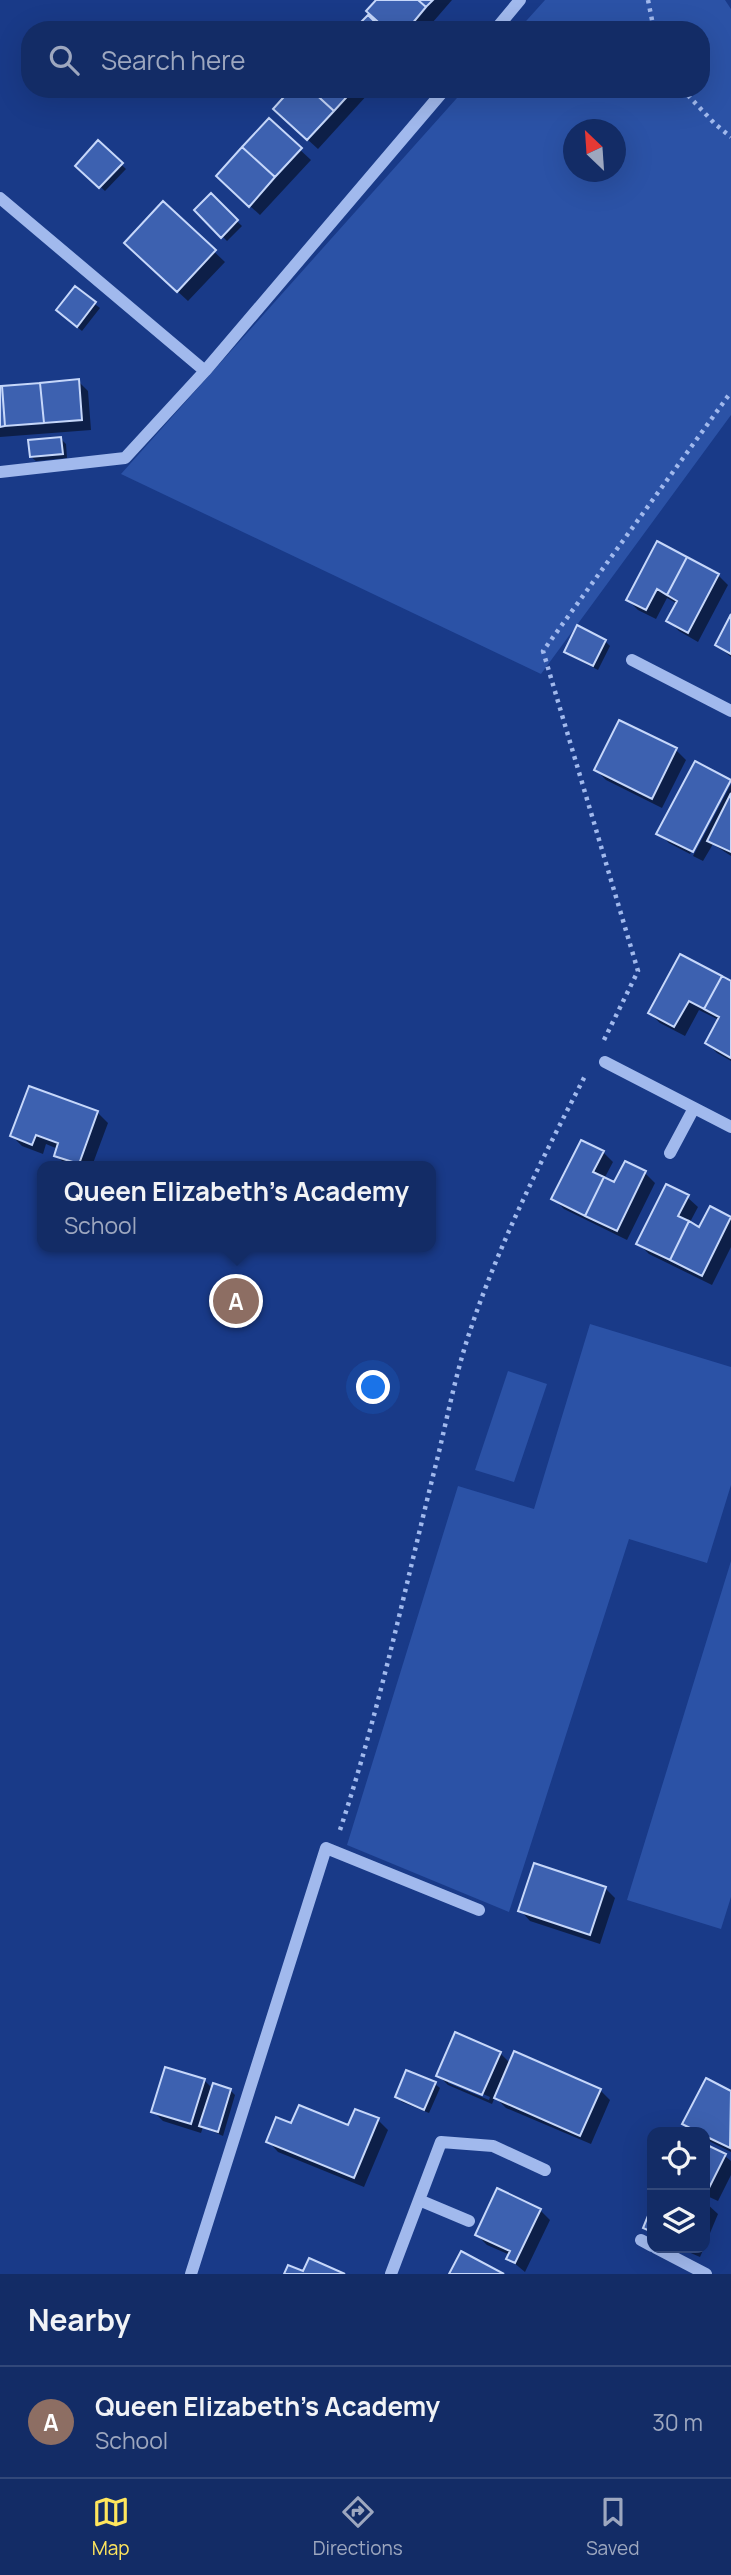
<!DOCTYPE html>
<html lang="en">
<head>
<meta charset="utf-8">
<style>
  :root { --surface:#132c66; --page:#1c346c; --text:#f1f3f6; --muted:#9da7bf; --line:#32487a; --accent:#ffe65d }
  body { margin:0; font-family:Manrope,sans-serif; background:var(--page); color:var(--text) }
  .controls { position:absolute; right:21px; bottom:21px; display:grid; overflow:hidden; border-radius:14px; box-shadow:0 7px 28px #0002 }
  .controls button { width:63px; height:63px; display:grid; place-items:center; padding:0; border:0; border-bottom:2px solid var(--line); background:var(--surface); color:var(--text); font:35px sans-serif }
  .compass { position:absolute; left:563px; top:119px; width:63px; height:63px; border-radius:50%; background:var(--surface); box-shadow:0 7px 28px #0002; rotate:335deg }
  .you { position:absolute; left:374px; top:1388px; width:24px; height:24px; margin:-18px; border:5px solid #fff; border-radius:50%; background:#1a73e8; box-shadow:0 0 0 10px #1a73e833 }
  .badge { display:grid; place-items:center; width:46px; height:46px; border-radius:50%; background:var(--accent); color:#fff; font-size:23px; font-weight:700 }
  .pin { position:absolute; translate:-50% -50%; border:4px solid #fff; box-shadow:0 2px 7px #0006 }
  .popup { position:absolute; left:37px; top:1161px; width:399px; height:91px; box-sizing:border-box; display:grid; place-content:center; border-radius:14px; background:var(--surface); filter:drop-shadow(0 2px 5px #0005); font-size:23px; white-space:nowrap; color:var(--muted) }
  .popup b { font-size:26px; color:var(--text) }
  .popup::after { content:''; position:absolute; left:50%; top:100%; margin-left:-14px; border:14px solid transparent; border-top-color:var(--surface) }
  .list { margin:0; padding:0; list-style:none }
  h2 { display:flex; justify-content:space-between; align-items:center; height:91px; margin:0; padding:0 28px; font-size:30px }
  h2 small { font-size:23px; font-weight:400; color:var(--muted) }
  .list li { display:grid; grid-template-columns:46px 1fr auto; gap:21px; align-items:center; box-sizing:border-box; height:112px; padding:0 28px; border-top:2px solid var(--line) }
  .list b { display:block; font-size:26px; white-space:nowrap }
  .list p { margin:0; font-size:23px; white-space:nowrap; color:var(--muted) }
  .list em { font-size:23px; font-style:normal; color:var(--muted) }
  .icon { flex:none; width:38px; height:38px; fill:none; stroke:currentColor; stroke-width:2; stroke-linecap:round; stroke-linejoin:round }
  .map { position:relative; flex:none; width:731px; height:2274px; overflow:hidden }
  .search { position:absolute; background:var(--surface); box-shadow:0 7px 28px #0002; left:21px; right:21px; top:21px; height:77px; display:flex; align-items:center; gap:18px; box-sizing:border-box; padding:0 24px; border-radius:28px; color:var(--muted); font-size:26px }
  .sheet { height:203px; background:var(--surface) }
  nav { display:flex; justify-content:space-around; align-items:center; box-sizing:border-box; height:98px; border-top:2px solid var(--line); background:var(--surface); font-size:19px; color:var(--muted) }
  nav a { display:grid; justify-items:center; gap:4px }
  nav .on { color:var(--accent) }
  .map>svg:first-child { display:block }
  .green { fill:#2b52a6; fill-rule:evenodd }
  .shadow { fill:#0007; fill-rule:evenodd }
  .building { fill:#3d61b0; stroke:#c6d7fa; stroke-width:2 }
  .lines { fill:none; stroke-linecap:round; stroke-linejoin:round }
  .path { stroke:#a1b9ed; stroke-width:4.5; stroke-dasharray:3.5 5; stroke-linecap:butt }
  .minor { stroke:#a1b9ed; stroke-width:12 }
</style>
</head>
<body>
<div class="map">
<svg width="731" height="2274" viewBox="0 0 731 2274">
  <rect width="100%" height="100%" fill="#193a88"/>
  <path class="green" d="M545,0H725L731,9V415L541,674L121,474L465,89H701V30H518ZM574,130H616V172H574Z
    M590,1324L731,1367V1485L707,1563L629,1539L509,1912L347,1845L458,1486L534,1509Z
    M508,1371L547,1384L514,1482L475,1470Z
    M731,1561V1897L721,1929L627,1900Z"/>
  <path class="shadow" d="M378,0H452L426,30H389Z
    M293,89H365L369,93L318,149L285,119Z
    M269,121L311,160L260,215L228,186Z
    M98,143L126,169L105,191L78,166Z
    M211,196L242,226L227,241L196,210Z
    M163,203L225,262L188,301L136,253Z
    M75,289L100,308L82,331L63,315Z
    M78,381L88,391L91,430L0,437V387Z
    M61,439L66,444L67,458L36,461L31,457Z
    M658,543L718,575L728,585L698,642L679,631L669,621L678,604L667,598L656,619L638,610L628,600Z
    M731,618V657L717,645Z
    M605,641L610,646L598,670L571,656L566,651Z
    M620,722L676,750L686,760L662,808L606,780L596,770Z
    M695,763L731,782H728L690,854L669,843L659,833Z
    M731,784V856L713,844L703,861L693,856Z
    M731,983V1061L717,1053L707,1043L719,1020L699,1010L685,1036L660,1023L650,1013Z
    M30,1088L98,1113L108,1123L92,1166L66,1165L56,1155L58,1149L46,1144L43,1154L22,1146L12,1136Z
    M603,1152L613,1162L604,1179L615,1185L626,1163L645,1173L655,1183L627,1240L564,1209L554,1199Z
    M687,1197L698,1207L689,1224L700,1229L711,1208L731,1218V1247L712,1285L649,1254L639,1244Z
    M605,1888L615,1898L600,1944L530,1921L520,1910Z
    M500,2053L511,2064L600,2090L610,2100L591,2144L506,2108L495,2097L492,2104L448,2085L438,2075ZM448,2079L490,2097L489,2100L448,2083Z
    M204,2080L213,2089L230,2090L235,2095L223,2136L203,2127L201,2133L163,2121L153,2111Z
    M706,2081L731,2093V2152L705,2139V2132H693L684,2124Z
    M435,2084L440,2088L429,2113L402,2102L397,2097Z
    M378,2120L388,2130L364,2187L278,2152L268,2141L292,2126L349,2127Z
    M705,2145L725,2156L731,2161V2175L718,2201L705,2195Z
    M705,2202L718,2214L705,2245Z
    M540,2210L550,2220L525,2272L508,2258L510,2255L487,2245L477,2235Z
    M679,2248H704L700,2257Z"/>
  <path class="building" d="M376,0H418L426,7L407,30H387L366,11Z
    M418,0H433L426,7Z
    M368,15L383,30H360L357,26Z
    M291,89H310L334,111L307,140L273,109Z
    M310,89H354L334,111Z
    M269,118L302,148L275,177L242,147Z
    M98,140L123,163L99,188L75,166Z
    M242,147L275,177L249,207L216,176Z
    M211,193L238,220L221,238L194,210Z
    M163,201L216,250L177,292L124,243Z
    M75,286L96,302L77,327L56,310Z
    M79,379L82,420L44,423L40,383Z
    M40,383L44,423L5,426L2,386Z
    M0,386H2L5,426L0,427Z
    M61,437L63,454L30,457L28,440Z
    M657,541L687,557L667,595L657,589L646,610L626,600Z
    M687,557L719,574L688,633L666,621L677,601L667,595Z
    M731,614V654L715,645Z
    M577,625L606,640L593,666L564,652Z
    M619,720L677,748L652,799L594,770Z
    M695,761L731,780L693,852L656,834Z
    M731,793V852L707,841Z
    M680,954L722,976L704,1009L689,1001L674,1027L648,1013Z
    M722,976L731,981V1058L705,1043L719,1017L704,1009Z
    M29,1086L98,1111L79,1164L54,1156L58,1143L36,1135L32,1145L10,1136Z
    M581,1140L604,1151L593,1172L604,1177L585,1216L551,1199Z
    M625,1161L646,1171L617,1231L585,1216L604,1177L614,1182Z
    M666,1184L689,1195L678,1216L689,1221L670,1260L636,1244Z
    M710,1206L731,1217L702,1276L670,1260L689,1221L699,1227Z
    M534,1863L606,1887L590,1935L518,1911Z
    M455,2032L501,2052L482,2095L436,2076Z
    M514,2051L601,2089L580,2136L494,2098Z
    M165,2067L205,2079L191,2124L151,2112Z
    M406,2070L436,2082L424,2110L395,2097Z
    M706,2078L731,2091L730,2148L705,2136V2132H698L682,2124Z
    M213,2083L231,2089L218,2132L199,2126Z
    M299,2105L348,2125L355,2109L379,2118L354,2178L266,2142L276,2117L291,2123Z
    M705,2144L726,2154L707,2192L705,2191Z
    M497,2188L541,2209L515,2263L506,2259L510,2251L475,2235Z
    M652,2206V2232L643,2228Z
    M461,2251L504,2274H449Z
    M309,2258L345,2274H284L288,2265L303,2271Z"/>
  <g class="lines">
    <path class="path" d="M648,0L654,30
      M682,89L715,124L731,137
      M604,1040L638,971L543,651L731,392
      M340,1830C380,1709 406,1583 437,1460C447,1419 455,1377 468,1337C498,1245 541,1161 585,1076"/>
    <path class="minor" d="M495,30L520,0
      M0,198L205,371
      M0,472L125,458L205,371L445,89
      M632,660L731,711
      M605,1062L731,1127
      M670,1153L694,1108
      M419,2200L469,2221
      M641,2240L652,2246
      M656,2248L706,2274
      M191,2274L326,1848L479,1910
      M391,2274L441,2142L493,2146L545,2170"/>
  </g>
</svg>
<div class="controls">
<button><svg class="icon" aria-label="locate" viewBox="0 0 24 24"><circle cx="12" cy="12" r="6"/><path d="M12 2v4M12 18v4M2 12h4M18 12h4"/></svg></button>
<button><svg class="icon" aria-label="layers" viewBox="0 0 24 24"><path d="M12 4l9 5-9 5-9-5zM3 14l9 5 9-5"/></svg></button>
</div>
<svg class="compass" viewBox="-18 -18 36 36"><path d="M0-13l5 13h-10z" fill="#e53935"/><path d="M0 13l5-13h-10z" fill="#9da7bf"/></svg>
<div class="you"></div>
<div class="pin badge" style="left:236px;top:1301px;background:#8d6e63">A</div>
<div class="popup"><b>Queen Elizabeth's Academy</b>School</div>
<div class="search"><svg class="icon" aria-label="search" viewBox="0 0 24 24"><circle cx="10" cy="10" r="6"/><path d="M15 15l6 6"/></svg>Search here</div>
</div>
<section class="sheet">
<h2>Nearby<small></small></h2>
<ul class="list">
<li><span class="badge" style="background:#8d6e63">A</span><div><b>Queen Elizabeth's Academy</b><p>School</p></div><em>30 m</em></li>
</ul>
</section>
<nav>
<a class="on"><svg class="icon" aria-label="map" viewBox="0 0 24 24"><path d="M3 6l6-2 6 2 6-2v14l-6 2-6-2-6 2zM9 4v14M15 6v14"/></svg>Map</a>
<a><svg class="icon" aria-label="directions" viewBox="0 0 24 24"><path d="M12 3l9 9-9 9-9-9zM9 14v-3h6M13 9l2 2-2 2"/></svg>Directions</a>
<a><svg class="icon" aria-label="saved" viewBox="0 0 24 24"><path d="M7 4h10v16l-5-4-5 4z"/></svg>Saved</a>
</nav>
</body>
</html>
